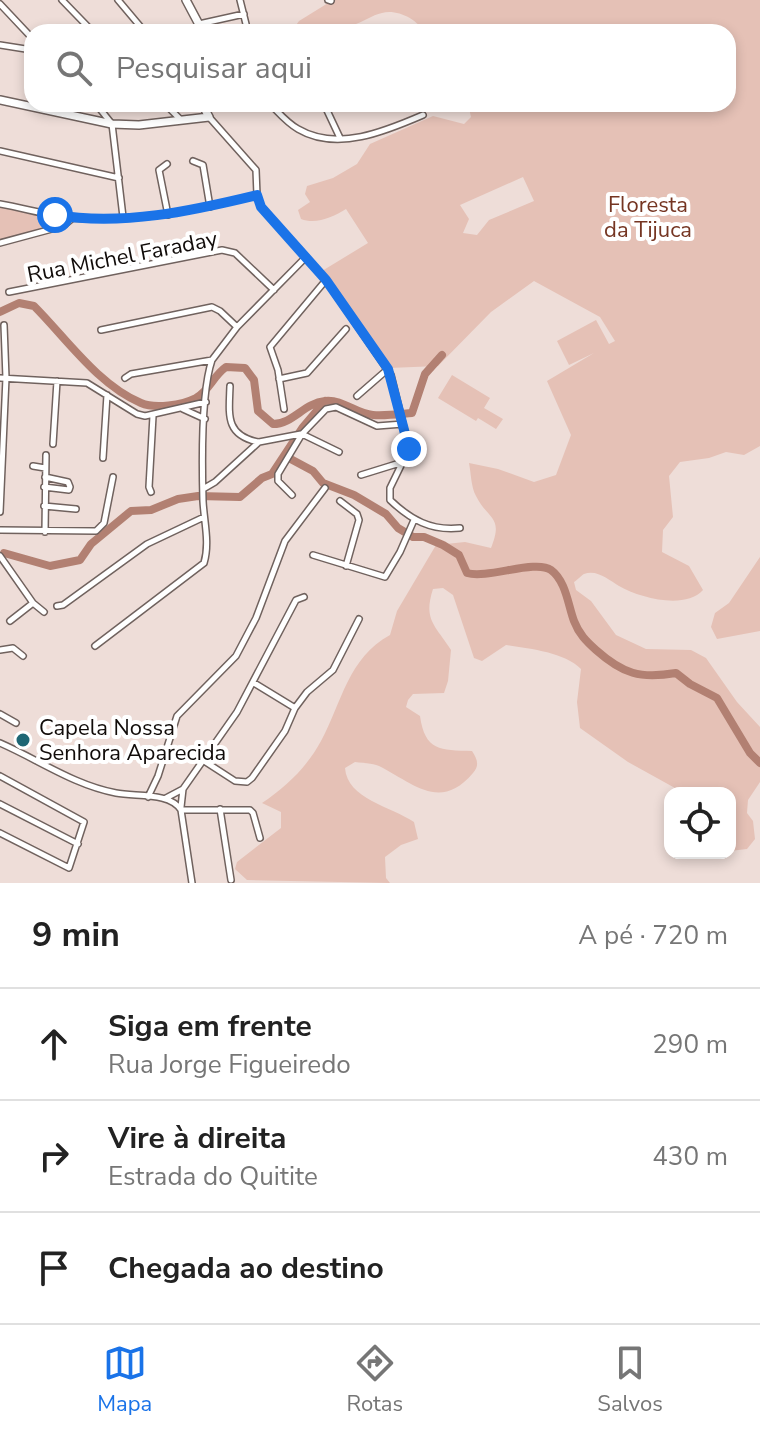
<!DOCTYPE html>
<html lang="pt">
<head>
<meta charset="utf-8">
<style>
  :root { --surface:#fff; --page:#f6f6f6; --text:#222; --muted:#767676; --line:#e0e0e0; --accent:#1a73e8 }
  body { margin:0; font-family:"Nunito Sans",sans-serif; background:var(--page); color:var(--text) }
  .controls { position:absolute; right:24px; bottom:24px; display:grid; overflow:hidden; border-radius:16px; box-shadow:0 4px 12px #0003 }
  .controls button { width:72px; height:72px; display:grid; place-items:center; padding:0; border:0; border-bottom:2px solid var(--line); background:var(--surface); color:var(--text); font:40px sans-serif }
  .stop { position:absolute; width:24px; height:24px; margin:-18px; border:6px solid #1a73e8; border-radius:50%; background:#fff }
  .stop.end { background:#1a73e8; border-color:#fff; box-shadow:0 2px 8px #0008 }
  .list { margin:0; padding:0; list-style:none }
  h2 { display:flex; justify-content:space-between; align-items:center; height:104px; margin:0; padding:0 32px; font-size:34px }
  h2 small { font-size:26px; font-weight:400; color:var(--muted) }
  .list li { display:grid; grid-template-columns:52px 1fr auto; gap:24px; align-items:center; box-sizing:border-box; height:112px; padding:0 32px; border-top:2px solid var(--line) }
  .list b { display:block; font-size:30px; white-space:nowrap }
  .list p { margin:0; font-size:26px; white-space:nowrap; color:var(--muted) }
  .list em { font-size:26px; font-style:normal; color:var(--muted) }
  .icon { flex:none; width:44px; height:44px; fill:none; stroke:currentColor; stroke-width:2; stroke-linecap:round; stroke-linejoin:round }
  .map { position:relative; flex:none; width:760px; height:883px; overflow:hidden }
  .search { position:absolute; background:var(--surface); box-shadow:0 4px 12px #0003; left:24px; right:24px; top:24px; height:88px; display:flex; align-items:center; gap:20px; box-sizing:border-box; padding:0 28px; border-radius:24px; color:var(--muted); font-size:30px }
  .sheet { height:440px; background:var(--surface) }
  nav { display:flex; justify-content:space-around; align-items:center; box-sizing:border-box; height:112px; border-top:2px solid var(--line); background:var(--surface); font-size:22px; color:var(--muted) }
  nav a { display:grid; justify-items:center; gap:4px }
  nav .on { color:var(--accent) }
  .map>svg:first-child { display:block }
  .green { fill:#e5c1b6; fill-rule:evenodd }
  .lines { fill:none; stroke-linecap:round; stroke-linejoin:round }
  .river { stroke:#b28072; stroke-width:8 }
  .street-casing { stroke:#70625e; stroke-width:8 }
  .secondary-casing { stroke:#70625e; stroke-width:10 }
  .street { stroke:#fff; stroke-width:5 }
  .secondary { stroke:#fff; stroke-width:7 }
  .route { stroke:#1a73e8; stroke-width:10 }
  .poi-dot { fill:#1e6674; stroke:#fff; stroke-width:3 }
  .labels { text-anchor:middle; stroke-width:8; stroke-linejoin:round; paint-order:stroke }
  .park-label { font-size:22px; fill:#753522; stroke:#fff }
  .street-label { font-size:22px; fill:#100b09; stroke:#fff }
  .poi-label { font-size:22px; fill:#100b09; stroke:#fff; text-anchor:start }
</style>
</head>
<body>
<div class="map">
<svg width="760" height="883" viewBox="0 0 760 883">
  <rect width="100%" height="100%" fill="#eeddd8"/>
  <path class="green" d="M333,0H760V446L744,455L726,452L709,458L680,462L669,476L673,517L663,530L662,552L689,566L703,590C685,610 640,598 619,586C609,580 597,569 584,574C582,575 576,581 574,582L576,590L591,601L616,635L646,649L691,650L706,658L737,702L760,727V782L748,800L747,813L753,821L755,839L747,849L730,851V793H684L628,762L580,728L577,702L581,669C564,652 530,649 506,645L482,661L474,658L453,595L443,588L433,589C423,620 435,625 451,650L448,681L444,693L413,694L408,700L406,707L420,716C425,751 440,750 472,751C477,759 480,765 473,773C440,812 413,783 379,766C372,763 362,763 355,762L345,768C347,799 392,807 414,822L418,839L401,845L385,857L386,878L390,883L247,880L235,869L237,862L281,828V812L262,803C286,787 307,767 321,741C342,702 348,658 390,635L397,611L436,545L465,542L491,548C504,516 488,520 476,496C471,487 471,473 469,463L498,469L534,482L556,475L571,435L547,381L594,353L569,365L557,341L596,320L609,344L615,341L600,317L534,281L491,312L438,366L389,368L322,271L368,243L346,209C333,217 316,225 301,219L298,210L310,202L305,194L307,186L333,178L357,164L370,144L433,116L464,124L471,117L468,104H728V32H424C417,19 397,9 382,13C372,15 363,22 353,25C333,31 312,32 291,32L299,21ZM523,177L534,201L489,220L477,235L463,233L469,219L460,205Z
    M0,206L60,219L64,221L62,225L0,242Z
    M452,375L490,398L484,408L503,419L496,429L478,418L476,421L438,398Z
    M760,557V631L717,639L711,627L715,613L729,603Z"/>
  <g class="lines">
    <path class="river" d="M0,312L19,303L34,306C66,338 98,385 141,403C155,409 182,405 196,398C210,390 213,376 226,367L245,368L254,380L258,411L273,424C293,424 304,403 325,401C343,399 356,414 373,415C386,416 400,414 412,413L425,374L442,355
      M285,456L313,471L323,483L354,495L386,514L398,528L413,537H424L443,545L459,555L467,573C488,579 536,559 551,570C566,581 568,605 574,621C579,634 586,641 596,650C623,674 640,679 676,673L690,684L717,698L750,753L760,763
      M4,553L50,566L80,560L91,544L131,511L151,510L178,499L198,496L240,497L262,478L272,474L303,427L325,401"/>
    <g class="street-casing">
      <path id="street" d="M62,0L93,32
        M118,0L145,32
        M240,0L248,32
        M328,0L331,1
        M0,4L32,38
        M199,24L244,14
        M0,45L32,50
        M96,104L112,124L123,217
        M165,104L181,120
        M270,104C279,113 287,123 298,129C337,152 386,131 423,115
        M324,104L340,138
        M209,117L256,170L257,195L261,207L326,280L391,375L409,449L390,488V500C411,520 431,531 460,528
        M0,151L119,178
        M193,161L203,165L210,207
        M167,164L159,170L168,215
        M0,204C24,208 49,216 73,218C136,223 197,210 257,195
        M0,243L63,226L73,218
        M9,292L222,250L235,253L274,290
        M101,330L212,307L220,311L237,327
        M0,378L87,383L137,414L145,416L206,402
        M125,378L131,374L212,360L237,327L306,257
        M279,379L307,373L346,329
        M230,386C229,415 225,435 258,442
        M357,396L388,369
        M183,409L205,419
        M284,409L278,370L270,347L326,280
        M302,434L339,452
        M53,444L57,381
        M103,458L107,395
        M33,466L45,468
        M361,475L403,462
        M44,487L69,490L70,487L68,482L45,477
        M203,489L215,482L259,442L301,434
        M151,492L149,487L153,416
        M292,495L278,481V474L302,434L326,409L336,407L377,426L403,424
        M340,501L357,514L359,520L346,566
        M44,506L76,509
        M0,512L6,378L4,325
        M0,530L96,531L104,523L113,477
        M45,532L46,455
        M313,555L385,577L400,552L414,520
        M0,556L33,603L44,612
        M57,606L63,605L147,544L204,517
        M10,621L33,603
        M95,646L204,563C210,543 204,521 203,501C202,465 201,392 212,360
        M0,650L13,648L23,656
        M254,683L295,708
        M0,714L16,723
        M0,743C39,760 74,785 116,793C136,797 170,792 181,810L192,883
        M204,761L235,781L247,782L252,778L285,731L295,708L307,692L333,670L359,619
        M0,776L84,822L69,868L0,833
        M148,797L158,776L177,716L236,656L256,618L285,541L325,488
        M166,798L183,789L237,712L296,600L304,597
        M0,804L78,844
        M181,807L183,789
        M220,809L231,880
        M181,810H250L253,813L260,838"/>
    </g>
    <g class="secondary-casing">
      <path id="secondary" d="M186,0L203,32
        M0,100L112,124L139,125L209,117L202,104"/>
    </g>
    <use href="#street" class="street"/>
    <use href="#secondary" class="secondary"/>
  </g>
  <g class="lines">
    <path class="route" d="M55,215C123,226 191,211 257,195L261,207L326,280L388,369L409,449"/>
  </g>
  <circle class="poi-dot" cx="23" cy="740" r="8"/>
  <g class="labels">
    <g class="park-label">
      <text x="648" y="212">Floresta<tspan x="648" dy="25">da Tijuca</tspan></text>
    </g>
    <g class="street-label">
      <text transform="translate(122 256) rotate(-11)" y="8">Rua Michel Faraday</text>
    </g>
    <g class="poi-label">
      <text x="39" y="735">Capela Nossa<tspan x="39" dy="25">Senhora Aparecida</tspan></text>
    </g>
  </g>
</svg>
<div class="controls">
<button><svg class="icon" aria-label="locate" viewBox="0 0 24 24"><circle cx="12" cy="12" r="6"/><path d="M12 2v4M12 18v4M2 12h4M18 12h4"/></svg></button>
</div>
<div class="stop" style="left:55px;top:215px"></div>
<div class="stop end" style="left:409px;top:449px"></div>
<div class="search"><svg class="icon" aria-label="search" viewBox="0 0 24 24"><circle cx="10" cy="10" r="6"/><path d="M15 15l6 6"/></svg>Pesquisar aqui</div>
</div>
<section class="sheet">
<h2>9 min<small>A pé · 720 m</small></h2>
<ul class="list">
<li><svg class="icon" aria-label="ahead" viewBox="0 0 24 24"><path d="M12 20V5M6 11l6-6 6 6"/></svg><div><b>Siga em frente</b><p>Rua Jorge Figueiredo</p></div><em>290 m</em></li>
<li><svg class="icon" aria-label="right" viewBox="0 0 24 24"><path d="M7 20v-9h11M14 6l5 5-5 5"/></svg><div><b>Vire à direita</b><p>Estrada do Quitite</p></div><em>430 m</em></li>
<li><svg class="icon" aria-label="arrive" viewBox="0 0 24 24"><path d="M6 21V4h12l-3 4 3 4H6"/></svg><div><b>Chegada ao destino</b></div></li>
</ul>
</section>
<nav>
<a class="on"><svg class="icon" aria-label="map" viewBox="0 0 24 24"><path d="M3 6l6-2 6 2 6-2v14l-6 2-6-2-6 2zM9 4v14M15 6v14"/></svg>Mapa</a>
<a><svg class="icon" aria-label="directions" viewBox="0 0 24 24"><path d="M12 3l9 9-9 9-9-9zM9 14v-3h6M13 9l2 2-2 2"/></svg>Rotas</a>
<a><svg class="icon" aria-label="saved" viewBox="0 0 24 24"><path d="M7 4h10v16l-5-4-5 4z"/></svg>Salvos</a>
</nav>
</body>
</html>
